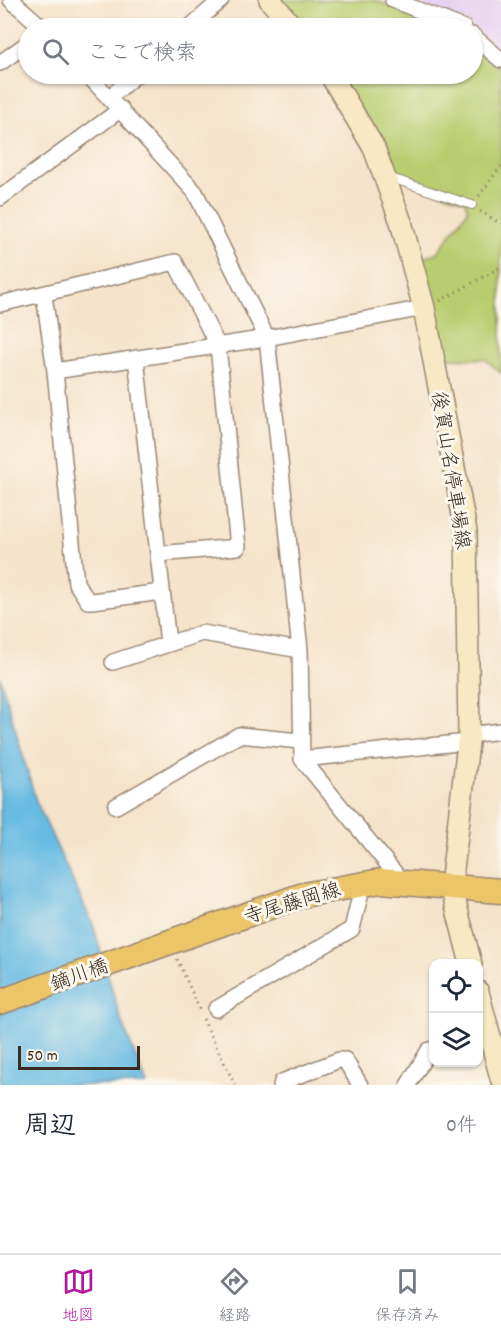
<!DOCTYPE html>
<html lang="ja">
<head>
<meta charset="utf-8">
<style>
  :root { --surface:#fff; --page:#f6f6f7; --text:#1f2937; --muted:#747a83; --line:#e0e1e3; --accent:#b5179e }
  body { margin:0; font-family:Dekko,"Klee One",sans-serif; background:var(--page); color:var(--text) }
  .controls { position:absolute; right:18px; bottom:18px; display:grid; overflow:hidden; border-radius:12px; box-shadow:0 2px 4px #0004 }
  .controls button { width:54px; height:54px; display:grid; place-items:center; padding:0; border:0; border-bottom:2px solid var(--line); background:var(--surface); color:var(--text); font:30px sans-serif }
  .scale { position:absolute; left:18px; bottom:15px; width:122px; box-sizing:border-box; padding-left:6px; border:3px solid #3b2a1e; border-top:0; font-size:16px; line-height:21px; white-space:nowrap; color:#3b2a1e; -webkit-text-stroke:4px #fbf7ec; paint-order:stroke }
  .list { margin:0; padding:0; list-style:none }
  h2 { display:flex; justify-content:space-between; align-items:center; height:78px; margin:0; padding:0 24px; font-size:26px }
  h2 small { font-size:20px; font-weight:400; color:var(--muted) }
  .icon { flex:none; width:33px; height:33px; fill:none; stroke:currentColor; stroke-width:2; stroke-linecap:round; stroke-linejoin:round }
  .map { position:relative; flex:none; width:501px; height:1085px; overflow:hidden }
  .search { position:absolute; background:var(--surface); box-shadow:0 2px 4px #0004; left:18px; right:18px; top:18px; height:66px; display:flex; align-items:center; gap:15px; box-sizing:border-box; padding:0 21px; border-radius:33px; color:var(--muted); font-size:22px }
  .sheet { height:168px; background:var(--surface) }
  nav { display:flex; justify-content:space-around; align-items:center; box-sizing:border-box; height:84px; border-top:2px solid var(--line); background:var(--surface); font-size:16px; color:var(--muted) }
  nav a { display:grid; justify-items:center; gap:3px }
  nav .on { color:var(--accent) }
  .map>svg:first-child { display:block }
  .built { fill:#e5d3f1 }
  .green { fill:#b9cd70; stroke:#7a7c47; stroke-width:1.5 }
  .water { fill:#67bbe3; stroke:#517280; stroke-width:1.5 }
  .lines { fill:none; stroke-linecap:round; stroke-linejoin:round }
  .lane-casing { stroke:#988674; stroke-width:10 }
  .street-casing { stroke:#988674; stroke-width:18 }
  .secondary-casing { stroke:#988674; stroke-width:24 }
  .primary-casing { stroke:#988674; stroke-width:27 }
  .path { stroke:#988674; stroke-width:3; stroke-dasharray:1.5 4.5; stroke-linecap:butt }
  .lane { stroke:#fff; stroke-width:8 }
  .street { stroke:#fff; stroke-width:15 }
  .secondary { stroke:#f8e8c3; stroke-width:21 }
  .primary { stroke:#edc569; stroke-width:24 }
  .labels { text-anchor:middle; stroke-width:6; stroke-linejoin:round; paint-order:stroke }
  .street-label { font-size:20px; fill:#3b2a1e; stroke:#fbf7ec }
</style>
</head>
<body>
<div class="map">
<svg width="501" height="1085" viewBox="0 0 501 1085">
  <rect width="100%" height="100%" fill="#fbf7ec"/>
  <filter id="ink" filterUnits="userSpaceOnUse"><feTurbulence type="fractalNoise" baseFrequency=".0167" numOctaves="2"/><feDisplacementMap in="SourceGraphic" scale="12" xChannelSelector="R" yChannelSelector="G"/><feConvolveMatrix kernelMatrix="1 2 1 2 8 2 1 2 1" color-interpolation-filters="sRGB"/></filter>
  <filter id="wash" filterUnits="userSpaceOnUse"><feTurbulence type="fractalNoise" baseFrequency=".008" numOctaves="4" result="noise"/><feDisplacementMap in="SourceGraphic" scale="24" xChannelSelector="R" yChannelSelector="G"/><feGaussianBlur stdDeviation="1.35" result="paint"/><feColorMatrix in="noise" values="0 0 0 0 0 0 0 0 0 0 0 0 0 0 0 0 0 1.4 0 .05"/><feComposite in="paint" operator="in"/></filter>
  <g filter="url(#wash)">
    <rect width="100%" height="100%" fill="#f6e3cb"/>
    <path class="built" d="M408,0H501V52L465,21Z"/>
    <path class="green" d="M279,0H374L449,28H306Z
      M473,43L501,68V373L485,359L443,358L421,259L438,252L468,210L465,201L395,175L339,74H472Z"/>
    <path class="water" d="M0,677L36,801L93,925L121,1020L147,1085H0Z"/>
  </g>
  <g filter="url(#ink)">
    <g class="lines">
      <g class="lane-casing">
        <path id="lane" d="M388,177L472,205"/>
      </g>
      <g class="street-casing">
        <path id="street" d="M11,0L43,28
          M393,0L464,28
          M189,28L221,0
          M472,35L501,60
          M0,63L28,43
          M87,74L195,192L267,338L300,650L302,759L403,883
          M110,97L137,74
          M0,198L121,109
          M44,296L55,371L76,583L88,601H92L162,592
          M0,304L175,262L218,346L238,547L158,554
          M136,358L168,643
          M55,371L267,338L424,308
          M113,662L202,633L300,650
          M469,735L501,731
          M302,759L468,742
          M116,806L239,735L300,741
          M216,1009L352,929L360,896L358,884
          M281,1085L282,1082L339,1060H345L360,1085
          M408,1085L429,1050L434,1049"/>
      </g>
      <g class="secondary-casing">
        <path id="secondary" d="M270,0L293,28
          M330,74L374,148L401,222L424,308L466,531L469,735L451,886L471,964
          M478,992L501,1078"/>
      </g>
      <g class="primary-casing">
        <path id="primary" d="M0,1002L303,895L381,881L501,891"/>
      </g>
      <path class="path" d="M479,196L501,166
        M480,211L501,224
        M440,301L501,267
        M177,959L200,1010
        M203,1019L235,1085"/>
      <use href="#lane" class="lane"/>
      <use href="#street" class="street"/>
      <use href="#secondary" class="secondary"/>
      <use href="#primary" class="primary"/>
    </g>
  </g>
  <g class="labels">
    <g class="street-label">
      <text transform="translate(452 470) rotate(81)" y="7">後賀山名停車場線</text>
      <text transform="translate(292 902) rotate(-17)" y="7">寺尾藤岡線</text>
      <text transform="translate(79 974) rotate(-19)" y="7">鏑川橋</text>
    </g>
  </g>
</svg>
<div class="controls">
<button><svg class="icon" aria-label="locate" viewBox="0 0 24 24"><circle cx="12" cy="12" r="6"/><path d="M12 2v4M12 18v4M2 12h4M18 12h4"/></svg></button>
<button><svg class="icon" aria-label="layers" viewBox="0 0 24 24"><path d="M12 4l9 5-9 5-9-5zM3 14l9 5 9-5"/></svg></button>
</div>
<div class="scale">50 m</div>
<div class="search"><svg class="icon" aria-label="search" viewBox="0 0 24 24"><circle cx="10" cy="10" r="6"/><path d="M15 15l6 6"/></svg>ここで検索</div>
</div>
<section class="sheet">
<h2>周辺<small>0件</small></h2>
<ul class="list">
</ul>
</section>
<nav>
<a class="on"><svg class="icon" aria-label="map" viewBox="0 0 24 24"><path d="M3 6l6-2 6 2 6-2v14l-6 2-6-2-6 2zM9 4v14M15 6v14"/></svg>地図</a>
<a><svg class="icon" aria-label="directions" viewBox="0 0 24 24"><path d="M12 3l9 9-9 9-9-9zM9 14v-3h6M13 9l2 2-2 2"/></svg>経路</a>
<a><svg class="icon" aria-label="saved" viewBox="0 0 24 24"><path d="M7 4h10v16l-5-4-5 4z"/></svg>保存済み</a>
</nav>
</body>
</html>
